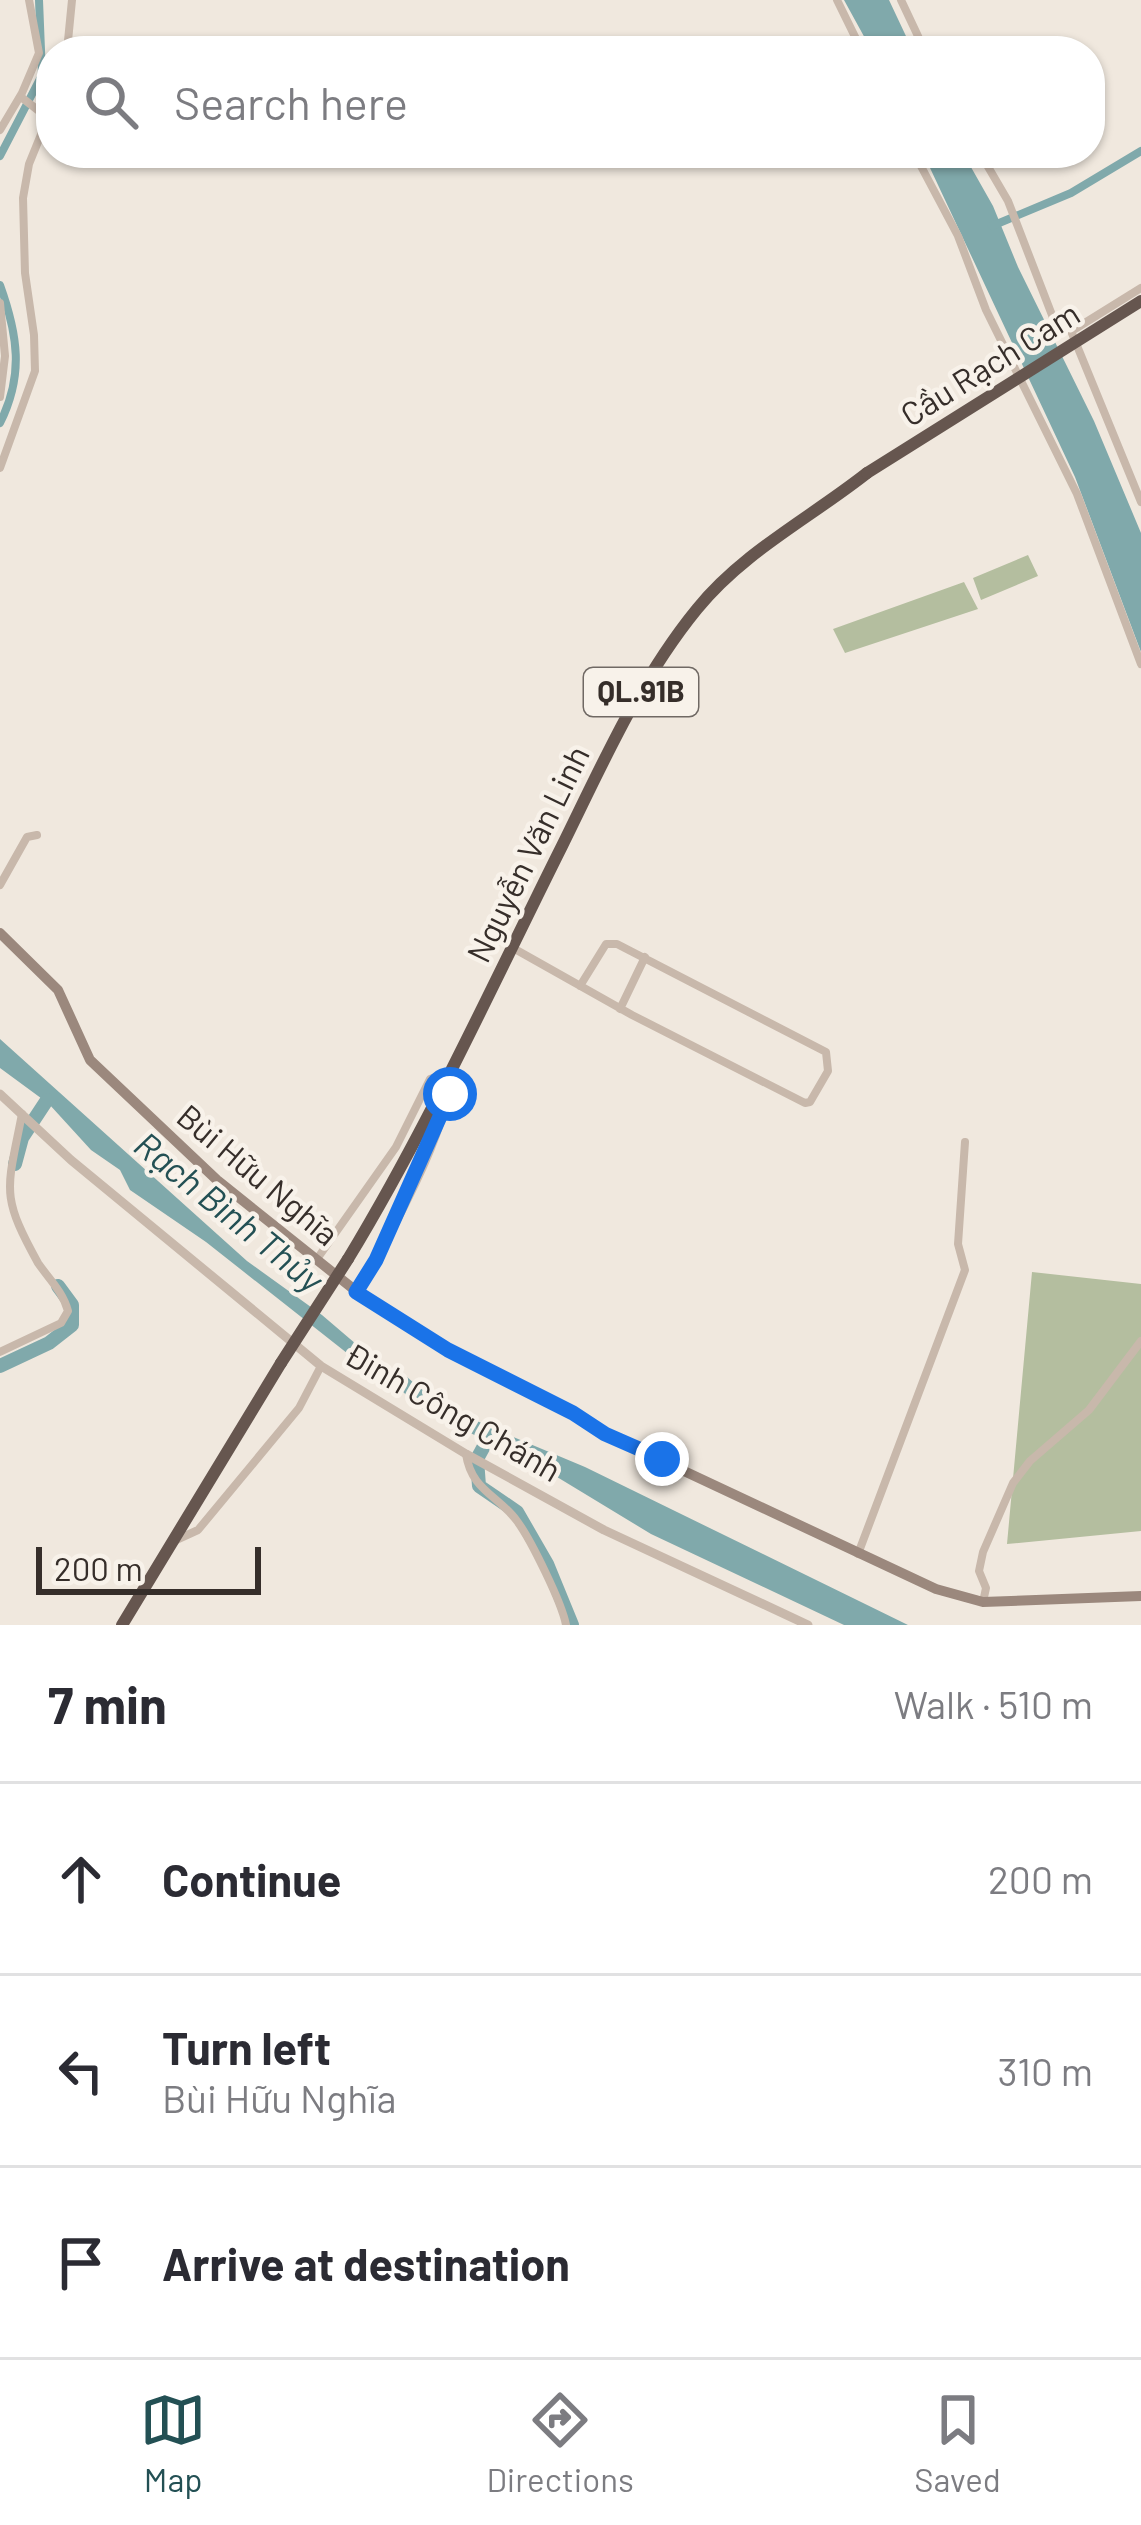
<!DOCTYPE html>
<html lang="en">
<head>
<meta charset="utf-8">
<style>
  :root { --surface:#fff; --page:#f7f7f7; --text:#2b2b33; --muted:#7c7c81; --line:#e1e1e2; --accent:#235054 }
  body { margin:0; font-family:Barlow,sans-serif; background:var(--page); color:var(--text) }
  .scale { position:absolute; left:36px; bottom:30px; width:225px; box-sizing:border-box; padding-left:12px; border:6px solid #362e2a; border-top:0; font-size:33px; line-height:42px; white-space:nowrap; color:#362e2a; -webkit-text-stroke:9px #f8f2ea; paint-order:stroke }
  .stop { position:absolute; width:36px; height:36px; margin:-27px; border:9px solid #1a73e8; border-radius:50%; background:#fff }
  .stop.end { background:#1a73e8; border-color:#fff; box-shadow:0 3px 12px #0008 }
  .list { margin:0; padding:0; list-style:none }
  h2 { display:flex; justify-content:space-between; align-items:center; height:156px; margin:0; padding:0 48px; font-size:51px }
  h2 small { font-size:39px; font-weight:400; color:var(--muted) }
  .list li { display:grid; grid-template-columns:78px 1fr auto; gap:36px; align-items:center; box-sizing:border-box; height:192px; padding:0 48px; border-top:3px solid var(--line) }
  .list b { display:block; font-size:45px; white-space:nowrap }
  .list p { margin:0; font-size:39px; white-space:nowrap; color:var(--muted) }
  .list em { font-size:39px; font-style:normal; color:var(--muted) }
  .icon { flex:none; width:66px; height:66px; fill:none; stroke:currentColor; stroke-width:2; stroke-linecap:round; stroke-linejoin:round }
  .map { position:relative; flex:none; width:1141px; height:1625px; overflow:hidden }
  .search { position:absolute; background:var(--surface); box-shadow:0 3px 9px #0004; left:36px; right:36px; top:36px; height:132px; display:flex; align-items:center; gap:30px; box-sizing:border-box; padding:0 42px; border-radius:48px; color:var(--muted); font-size:45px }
  .sheet { height:732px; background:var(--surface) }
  nav { display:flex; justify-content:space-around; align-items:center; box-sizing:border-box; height:168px; border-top:3px solid var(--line); background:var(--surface); font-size:33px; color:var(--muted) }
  nav a { display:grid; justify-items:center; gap:6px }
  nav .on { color:var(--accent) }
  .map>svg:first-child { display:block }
  .green { fill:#b4be9f }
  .water { fill:#80a9ab }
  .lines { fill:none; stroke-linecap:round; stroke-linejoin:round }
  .canal { stroke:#80a9ab; stroke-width:8 }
  .river { stroke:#80a9ab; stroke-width:14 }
  .minor { stroke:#c8b8ab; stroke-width:8 }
  .tertiary { stroke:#c8b8ab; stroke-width:9 }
  .secondary { stroke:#9b887d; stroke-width:10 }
  .trunk { stroke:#66564f; stroke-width:12 }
  .trunk-bridge { stroke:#66564f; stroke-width:12 }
  .route { stroke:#1a73e8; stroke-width:15 }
  .labels { text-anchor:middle; stroke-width:9; stroke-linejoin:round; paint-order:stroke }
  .shield { fill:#f8f2ea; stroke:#706964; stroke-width:3 }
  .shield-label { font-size:30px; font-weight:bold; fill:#362e2a }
  .street-label { font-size:33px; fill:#362e2a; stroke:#f8f2ea }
  .water-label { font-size:36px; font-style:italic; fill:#235054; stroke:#f8f2ea }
</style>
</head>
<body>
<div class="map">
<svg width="1141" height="1625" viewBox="0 0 1141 1625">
  <rect width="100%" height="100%" fill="#f0e8de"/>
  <path class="green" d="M1028,555L1038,576L981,600L973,578Z
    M964,582L978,609L845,653L833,629Z
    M1032,1272L1141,1284V1531L1007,1544Z"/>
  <path class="water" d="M844,0H889L913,51H872Z
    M923,153H963L993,206L1018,267L1094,421L1141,533V652L1075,477Z
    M0,1039L247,1261L322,1315L370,1356L463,1416L585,1467L908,1625H844L651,1534L422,1395L371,1372L206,1242L130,1190L120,1170L91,1150L49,1104L0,1068Z"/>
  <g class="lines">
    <path class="canal" d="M0,156L42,75L39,0
      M992,226L1071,193L1141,151
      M0,285C18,335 24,375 0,423"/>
    <path class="river" d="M15,1164L22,1138L47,1100
      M0,1366L49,1343L72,1325V1305L58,1286
      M401,1381L432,1408L478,1429
      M490,1435L477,1459L479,1486L517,1512L547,1564L572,1625"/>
    <path class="minor" d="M837,0L862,51
      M901,0L925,51
      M67,51L72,0
      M21,97L48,118
      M0,130L22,93L39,53L29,0
      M914,153L958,236L986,310L1077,494L1141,664
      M980,153L1008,201L1057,328L1075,329L1141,288
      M0,303L5,356L0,397
      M1071,331L1141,502
      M0,468L35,371L34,335L25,273L23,198L29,164L51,110
      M0,885L27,837L37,835
      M513,948L632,1015L805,1103L810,1102L828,1071L826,1052L617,944H606L580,986
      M620,1009L645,957
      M317,1259L396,1147L430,1079L449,1072C455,1121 384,1248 356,1291
      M0,1352L61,1323L68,1311C63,1292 49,1279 38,1263C0,1194 7,1191 22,1114
      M466,1454C471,1490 498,1495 517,1521C531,1540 562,1603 566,1625
      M174,1541L198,1530L299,1408L321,1366
      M858,1554L965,1270L958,1244L965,1142
      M983,1602L986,1588L979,1571L983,1552L1013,1483L1030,1461L1089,1410L1141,1341"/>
    <path class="tertiary" d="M0,1094L71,1160L321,1366L466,1454L604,1530L808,1625"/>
    <path class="secondary" d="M0,933L58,990L90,1060L217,1180L356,1291L448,1350L573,1413L605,1434L936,1589L983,1602L1141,1596"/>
    <path class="trunk" d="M348,1259C428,1127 493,984 562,846C602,765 639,680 697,609C743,552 810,518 867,473
      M122,1625L281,1363"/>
    <path class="trunk-bridge" d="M867,473L1141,301
      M281,1363L348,1259"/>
  </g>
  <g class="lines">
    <path class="route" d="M450,1094L376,1260L356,1292L448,1350L573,1413L605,1434L662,1459"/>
  </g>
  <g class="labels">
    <rect class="shield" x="584" y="668" width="114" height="48" rx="9"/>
    <g class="shield-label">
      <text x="641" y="702">QL.91B</text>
    </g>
    <g class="street-label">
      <text transform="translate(990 364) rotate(-32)" y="12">Cầu Rạch Cam</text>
      <text transform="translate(528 854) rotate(-64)" y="12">Nguyễn Văn Linh</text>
      <text transform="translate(258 1175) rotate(40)" y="12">Bùi Hữu Nghĩa</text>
      <text transform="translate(453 1412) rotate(30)" y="12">Đinh Công Chánh</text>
    </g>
    <g class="water-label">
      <text transform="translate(229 1212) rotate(39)" y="13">Rạch Bình Thủy</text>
    </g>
  </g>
</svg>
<div class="scale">200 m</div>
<div class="stop" style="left:450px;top:1094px"></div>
<div class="stop end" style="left:662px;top:1459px"></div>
<div class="search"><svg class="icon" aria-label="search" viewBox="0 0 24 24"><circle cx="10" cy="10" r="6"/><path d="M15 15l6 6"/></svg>Search here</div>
</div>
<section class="sheet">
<h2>7 min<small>Walk · 510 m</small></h2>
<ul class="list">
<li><svg class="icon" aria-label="ahead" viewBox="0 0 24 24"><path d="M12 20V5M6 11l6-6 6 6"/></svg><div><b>Continue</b></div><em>200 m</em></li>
<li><svg class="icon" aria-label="left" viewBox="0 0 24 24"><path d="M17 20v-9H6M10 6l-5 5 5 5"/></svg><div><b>Turn left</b><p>Bùi Hữu Nghĩa</p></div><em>310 m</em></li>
<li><svg class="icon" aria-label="arrive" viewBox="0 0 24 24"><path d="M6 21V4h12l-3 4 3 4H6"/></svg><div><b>Arrive at destination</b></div></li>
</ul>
</section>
<nav>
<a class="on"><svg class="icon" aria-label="map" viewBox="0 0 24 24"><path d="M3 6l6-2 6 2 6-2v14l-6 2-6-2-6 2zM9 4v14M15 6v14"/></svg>Map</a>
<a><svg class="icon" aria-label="directions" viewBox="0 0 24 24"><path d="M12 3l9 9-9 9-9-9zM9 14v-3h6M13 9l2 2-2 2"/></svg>Directions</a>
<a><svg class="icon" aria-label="saved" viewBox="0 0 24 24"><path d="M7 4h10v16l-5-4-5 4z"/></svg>Saved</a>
</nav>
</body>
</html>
